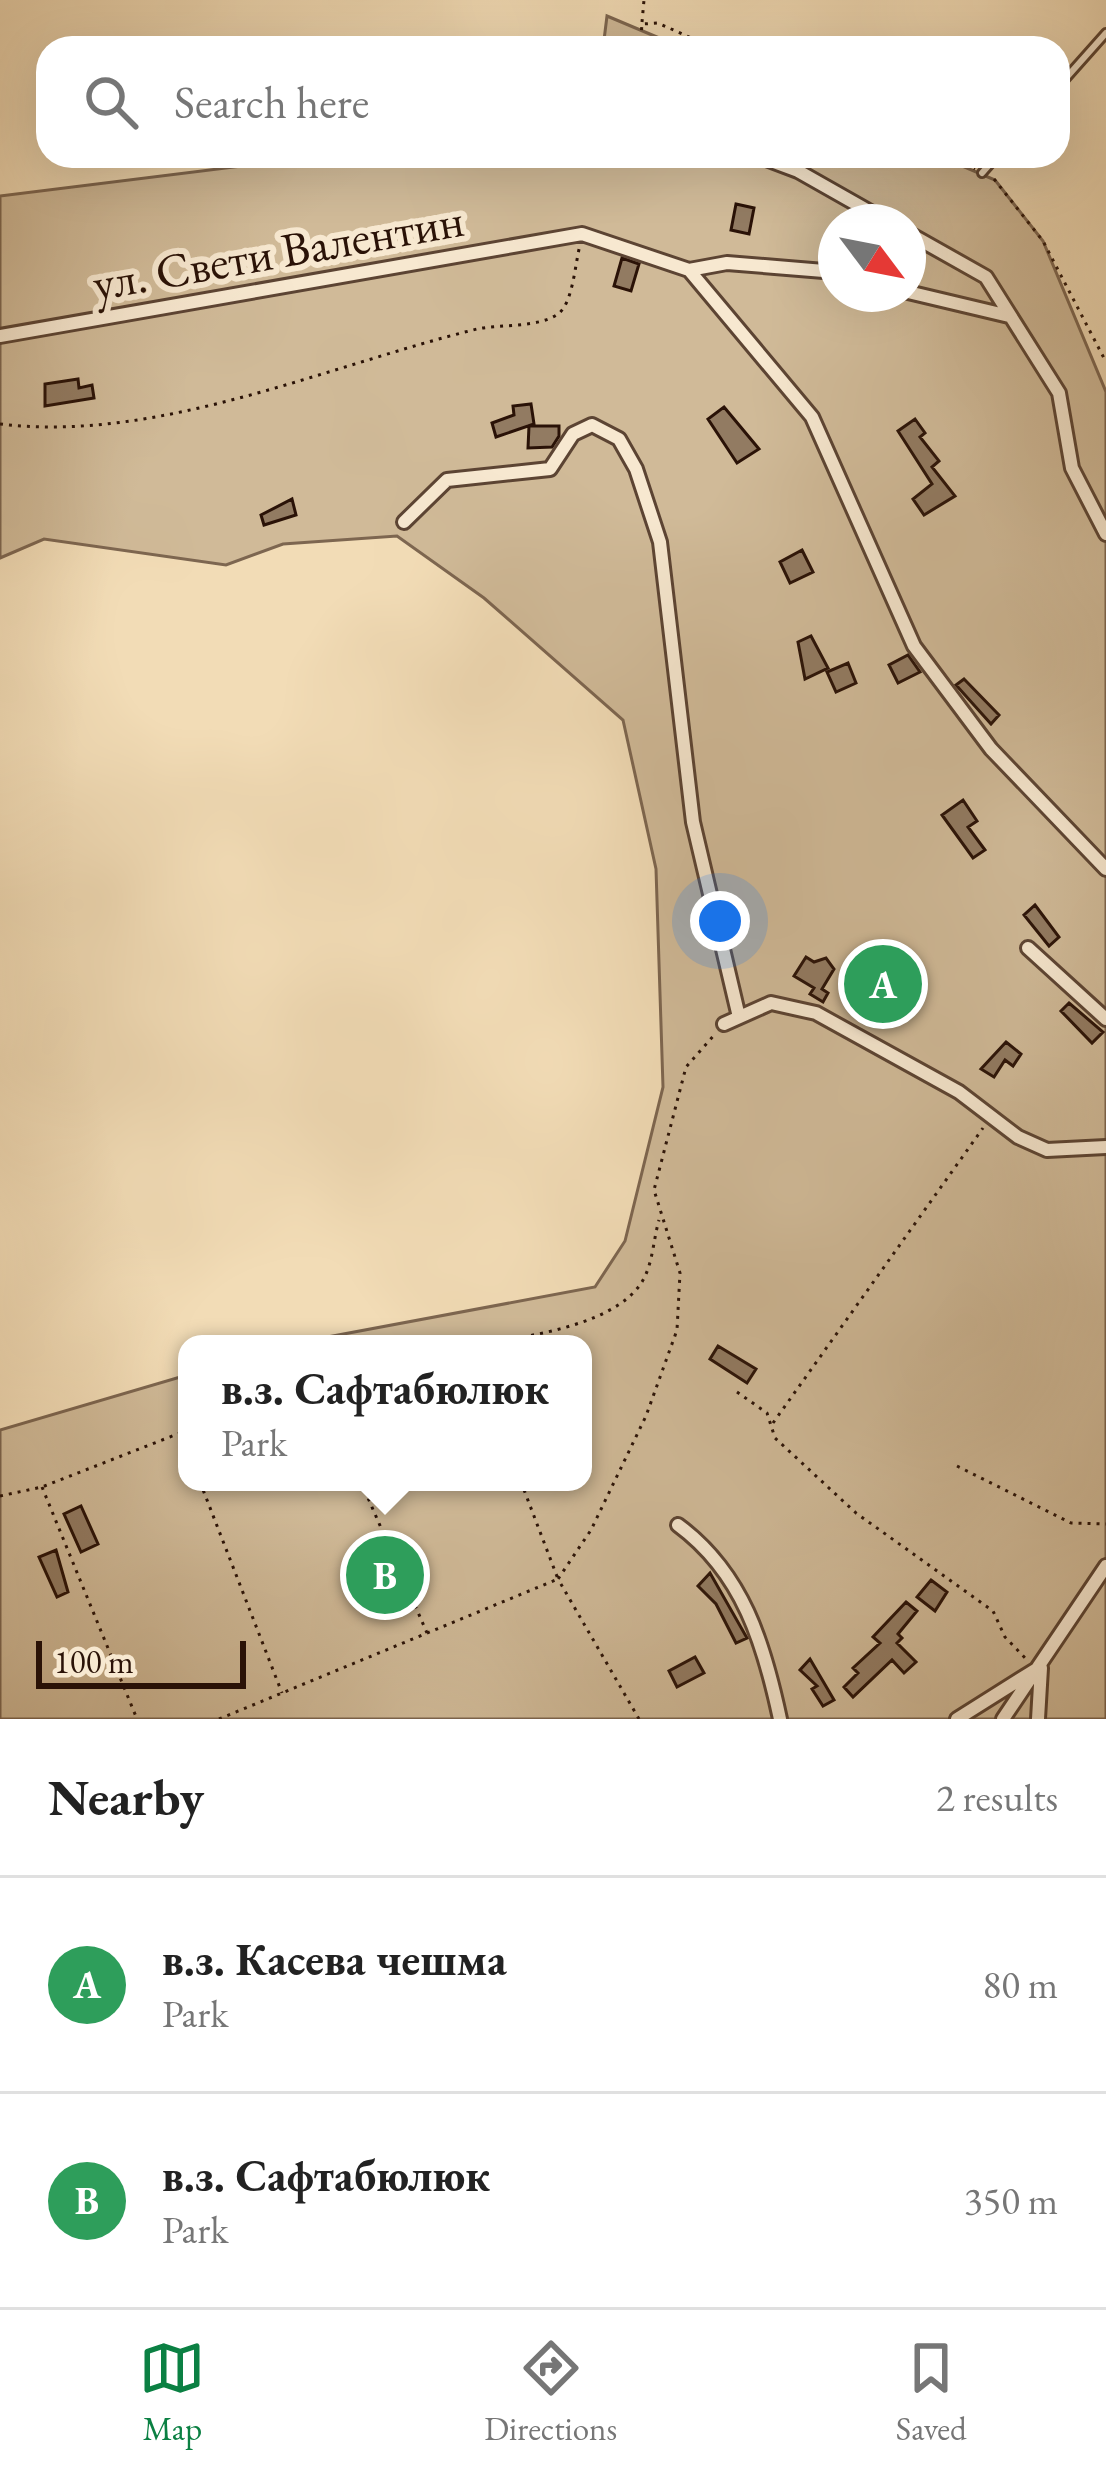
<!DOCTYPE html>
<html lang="en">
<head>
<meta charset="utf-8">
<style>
  :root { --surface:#fff; --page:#f2f2f2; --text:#222; --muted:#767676; --line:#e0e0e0; --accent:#0b8043 }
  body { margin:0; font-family:"EB Garamond",serif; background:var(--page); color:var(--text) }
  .compass { position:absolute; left:818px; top:204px; width:108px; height:108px; border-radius:50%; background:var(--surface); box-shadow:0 12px 48px #0002; rotate:122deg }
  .scale { position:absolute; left:36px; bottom:30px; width:210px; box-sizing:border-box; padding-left:12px; border:6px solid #2a1207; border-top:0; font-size:33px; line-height:42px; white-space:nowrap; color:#2a1207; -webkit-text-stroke:9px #f7e8d0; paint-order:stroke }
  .you { position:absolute; left:720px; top:921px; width:42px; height:42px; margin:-30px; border:9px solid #fff; border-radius:50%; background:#1a73e8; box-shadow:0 0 0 18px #1a73e833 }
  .badge { display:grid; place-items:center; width:78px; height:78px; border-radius:50%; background:var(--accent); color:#fff; font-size:39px; font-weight:700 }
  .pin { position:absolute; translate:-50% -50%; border:6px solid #fff; box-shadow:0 3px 12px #0006 }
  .popup { position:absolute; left:178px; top:1335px; width:414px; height:156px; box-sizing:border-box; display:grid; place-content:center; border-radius:24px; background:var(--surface); filter:drop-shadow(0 3px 9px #0005); font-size:39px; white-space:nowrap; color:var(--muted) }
  .popup b { font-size:45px; color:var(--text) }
  .popup::after { content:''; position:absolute; left:50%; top:100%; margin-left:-24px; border:24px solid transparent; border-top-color:var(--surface) }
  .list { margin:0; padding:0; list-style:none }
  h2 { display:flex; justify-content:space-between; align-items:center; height:156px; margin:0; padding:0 48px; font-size:51px }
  h2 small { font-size:39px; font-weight:400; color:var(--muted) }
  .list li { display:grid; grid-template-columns:78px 1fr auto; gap:36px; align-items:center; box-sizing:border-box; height:216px; padding:0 48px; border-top:3px solid var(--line) }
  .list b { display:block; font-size:45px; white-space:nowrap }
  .list p { margin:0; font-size:39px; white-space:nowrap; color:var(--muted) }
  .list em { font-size:39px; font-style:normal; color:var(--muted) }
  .icon { flex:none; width:66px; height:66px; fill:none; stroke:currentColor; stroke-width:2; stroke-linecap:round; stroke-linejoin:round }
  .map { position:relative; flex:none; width:1106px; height:1719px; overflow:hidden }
  .search { position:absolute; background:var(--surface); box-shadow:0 12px 48px #0002; left:36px; right:36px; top:36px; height:132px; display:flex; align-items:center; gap:30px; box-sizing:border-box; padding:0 42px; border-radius:36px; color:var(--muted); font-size:45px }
  .sheet { height:588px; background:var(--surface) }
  nav { display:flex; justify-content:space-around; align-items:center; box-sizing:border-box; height:168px; border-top:3px solid var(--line); background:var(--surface); font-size:33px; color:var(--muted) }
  nav a { display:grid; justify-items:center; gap:6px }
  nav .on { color:var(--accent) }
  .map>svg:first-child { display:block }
  .green { fill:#d0ba98; stroke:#7d6650; stroke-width:3; fill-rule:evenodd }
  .building { fill:#927b62; stroke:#2a1207; stroke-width:3 }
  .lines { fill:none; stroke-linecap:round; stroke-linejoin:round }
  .lane-casing { stroke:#5c4433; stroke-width:12 }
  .street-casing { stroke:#5c4433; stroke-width:18 }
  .path { stroke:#2a1207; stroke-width:3; stroke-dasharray:3 6; stroke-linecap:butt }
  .lane { stroke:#f7e8d0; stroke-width:6 }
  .street { stroke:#f7e8d0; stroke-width:12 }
  .labels { text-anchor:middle; stroke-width:12; stroke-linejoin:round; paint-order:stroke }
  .street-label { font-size:48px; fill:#2a1207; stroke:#f7e8d0 }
</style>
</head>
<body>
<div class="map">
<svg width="1106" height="1719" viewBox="0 0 1106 1719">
  <rect width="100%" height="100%" fill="#f2dcb6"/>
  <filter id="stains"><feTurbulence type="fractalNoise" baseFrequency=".00167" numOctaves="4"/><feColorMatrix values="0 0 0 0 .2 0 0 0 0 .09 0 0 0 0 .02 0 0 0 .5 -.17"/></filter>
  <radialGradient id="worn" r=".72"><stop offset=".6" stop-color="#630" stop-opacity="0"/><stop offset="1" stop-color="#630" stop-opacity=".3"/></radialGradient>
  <path class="green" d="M607,16L683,48H603Z
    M323,156H939L995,180L1043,241L1106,392V1719H0V1430L187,1375V1482H583V1344H290L595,1287L625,1241L663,1087L656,869L623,720L484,598L397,536L283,544L226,565L44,539L0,558V196ZM836,222H908V294H836Z"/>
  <path class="building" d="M736,204L754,208L749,234L731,230Z
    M622,258L639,264L631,291L614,286Z
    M78,379L79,388L92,385L94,398L45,406V384Z
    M531,404L534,424L496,437L492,423L514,415L513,406Z
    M724,407L759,449L737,463L708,419Z
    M915,419L925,433L920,437L939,461L932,467L955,496L924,515L913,499L932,484L898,431Z
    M529,426H559V436L552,447L528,448Z
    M292,499L296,515L264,525L261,515Z
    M802,550L813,572L790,583L780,562Z
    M811,636L828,668L805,679L798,642Z
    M908,655L920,672L898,683L889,665Z
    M848,663L856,683L836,692L827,672Z
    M964,679L999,715L991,724L956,685Z
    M963,800L977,821L968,827L985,850L973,858L942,815Z
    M1035,905L1059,937L1049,946L1024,915Z
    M806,957L814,962L826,958L834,969L822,989L828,993L823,1002L810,994L814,988L794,976Z
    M1069,1003L1103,1032L1092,1043L1061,1011Z
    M1006,1042L1021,1054L1013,1066L1005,1060L994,1077L981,1069Z
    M718,1346L756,1369L747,1383L710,1359Z
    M81,1506L98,1544L81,1552L64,1514Z
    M56,1550L68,1592L57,1597L39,1557Z
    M710,1573L747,1638L736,1643L716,1604L698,1586Z
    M931,1580L947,1592L935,1611L917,1597Z
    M906,1602L917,1611L898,1634L902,1638L897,1643L916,1662L904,1673L892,1660L853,1697L844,1687L858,1673L853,1668L880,1643L873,1637Z
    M695,1657L704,1673L677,1687L669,1671Z
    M810,1659L834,1700L823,1706L812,1689L817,1686L800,1670Z"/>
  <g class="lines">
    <g class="lane-casing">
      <path id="lane" d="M1058,87L1106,33
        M982,173L997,156"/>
    </g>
    <g class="street-casing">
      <path id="street" d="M758,156L798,171L888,222
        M908,233L986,277L1059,393L1072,468L1106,534
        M689,270L727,263L836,272
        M908,292L1009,316
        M0,336L582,234L689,270L812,417L914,646L991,749L1106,869
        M404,522L447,480L550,469L573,434L592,425L619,439L636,469L660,542L693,822L739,1017
        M1028,948L1106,1019
        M724,1024L771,1003L816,1013L959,1092L1018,1137L1047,1150L1106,1147
        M678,1525C743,1573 764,1644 780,1719
        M957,1719L1035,1670
        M1003,1719L1106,1566
        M1038,1719L1041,1668"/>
    </g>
    <path class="path" d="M642,22L644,0
      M640,48L642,24L658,23L713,48
      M950,156L975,169
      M994,179L1043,241L1106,362
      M0,424C158,443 326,366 477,329C501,324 538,328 558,314C573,303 575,264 580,245
      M478,1344C525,1337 625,1325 646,1274C653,1258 654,1237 659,1220
      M737,1392L767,1413L775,1438L856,1513L993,1611L1005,1637L1028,1661
      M773,1423L983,1128
      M957,1466L1071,1523L1106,1524
      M200,1482L282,1693
      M361,1482L427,1633
      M42,1487L137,1719
      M0,1496L42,1487L180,1433L187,1450
      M219,1719L558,1579L521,1482
      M639,1719L558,1579L591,1530L646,1416L677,1330L680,1273L654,1190L686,1067L715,1034"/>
    <use href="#lane" class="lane"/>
    <use href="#street" class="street"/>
  </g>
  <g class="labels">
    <g class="street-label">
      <text transform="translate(278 251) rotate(-10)" y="17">ул. Свети Валентин</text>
    </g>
  </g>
  <rect width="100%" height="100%" filter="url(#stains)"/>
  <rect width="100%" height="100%" fill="url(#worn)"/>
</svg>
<svg class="compass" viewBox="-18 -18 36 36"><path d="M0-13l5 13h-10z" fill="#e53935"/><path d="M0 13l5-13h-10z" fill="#767676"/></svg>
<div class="scale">100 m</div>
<div class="you"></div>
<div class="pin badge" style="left:883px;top:984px;background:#2e9e5b">A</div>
<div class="pin badge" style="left:385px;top:1575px;background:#2e9e5b">B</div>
<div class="popup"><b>в.з. Сафтабюлюк</b>Park</div>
<div class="search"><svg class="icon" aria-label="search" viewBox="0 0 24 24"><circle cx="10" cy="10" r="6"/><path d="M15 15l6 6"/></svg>Search here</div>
</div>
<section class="sheet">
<h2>Nearby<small>2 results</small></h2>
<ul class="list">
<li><span class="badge" style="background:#2e9e5b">A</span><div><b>в.з. Касева чешма</b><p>Park</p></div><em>80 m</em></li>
<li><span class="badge" style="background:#2e9e5b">B</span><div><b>в.з. Сафтабюлюк</b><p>Park</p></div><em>350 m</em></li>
</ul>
</section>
<nav>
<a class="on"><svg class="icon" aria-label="map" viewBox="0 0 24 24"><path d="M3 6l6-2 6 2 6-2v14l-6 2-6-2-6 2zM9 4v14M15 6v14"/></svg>Map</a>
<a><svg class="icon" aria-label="directions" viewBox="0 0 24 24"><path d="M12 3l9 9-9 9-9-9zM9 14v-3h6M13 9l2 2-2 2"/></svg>Directions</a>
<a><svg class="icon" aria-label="saved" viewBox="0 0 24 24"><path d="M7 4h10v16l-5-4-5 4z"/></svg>Saved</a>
</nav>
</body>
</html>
